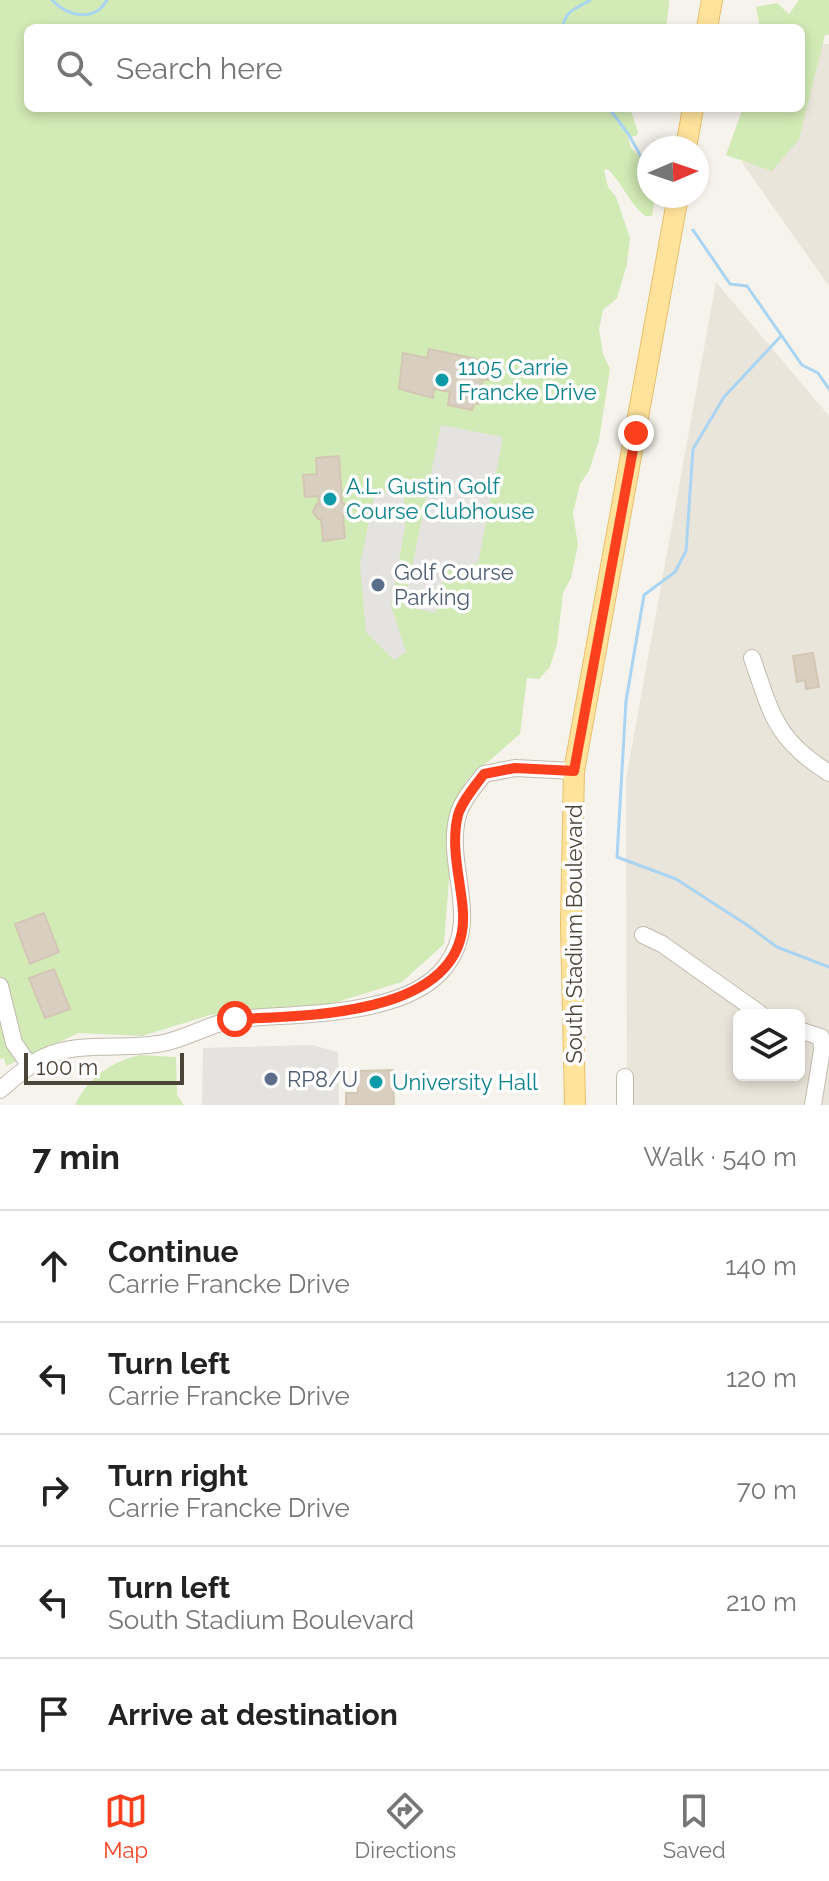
<!DOCTYPE html>
<html lang="en">
<head>
<meta charset="utf-8">
<style>
  :root { --surface:#fff; --page:#f6f6f6; --text:#222; --muted:#767676; --line:#e0e0e0; --accent:#fc3f1d }
  body { margin:0; font-family:Raleway,sans-serif; background:var(--page); color:var(--text) }
  .controls { position:absolute; right:24px; bottom:24px; display:grid; overflow:hidden; border-radius:12px; box-shadow:0 4px 12px #0003 }
  .controls button { width:72px; height:72px; display:grid; place-items:center; padding:0; border:0; border-bottom:2px solid var(--line); background:var(--surface); color:var(--text); font:40px sans-serif }
  .compass { position:absolute; left:637px; top:136px; width:72px; height:72px; border-radius:50%; background:var(--surface); box-shadow:0 4px 12px #0003; rotate:88deg }
  .scale { position:absolute; left:24px; bottom:20px; width:160px; box-sizing:border-box; padding-left:8px; border:4px solid #4b4439; border-top:0; font-size:22px; line-height:28px; white-space:nowrap; color:#4b4439; -webkit-text-stroke:6px #fff; paint-order:stroke }
  .stop { position:absolute; width:24px; height:24px; margin:-18px; border:6px solid #fc3f1d; border-radius:50%; background:#fff }
  .stop.end { background:#fc3f1d; border-color:#fff; box-shadow:0 2px 8px #0008 }
  .list { margin:0; padding:0; list-style:none }
  h2 { display:flex; justify-content:space-between; align-items:center; height:104px; margin:0; padding:0 32px; font-size:34px }
  h2 small { font-size:26px; font-weight:400; color:var(--muted) }
  .list li { display:grid; grid-template-columns:52px 1fr auto; gap:24px; align-items:center; box-sizing:border-box; height:112px; padding:0 32px; border-top:2px solid var(--line) }
  .list b { display:block; font-size:30px; white-space:nowrap }
  .list p { margin:0; font-size:26px; white-space:nowrap; color:var(--muted) }
  .list em { font-size:26px; font-style:normal; color:var(--muted) }
  .icon { flex:none; width:44px; height:44px; fill:none; stroke:currentColor; stroke-width:2; stroke-linecap:round; stroke-linejoin:round }
  .map { position:relative; flex:none; width:829px; height:1105px; overflow:hidden }
  .search { position:absolute; background:var(--surface); box-shadow:0 4px 12px #0003; left:24px; right:24px; top:24px; height:88px; display:flex; align-items:center; gap:20px; box-sizing:border-box; padding:0 28px; border-radius:12px; color:var(--muted); font-size:30px }
  .sheet { height:664px; background:var(--surface) }
  nav { display:flex; justify-content:space-around; align-items:center; box-sizing:border-box; height:112px; border-top:2px solid var(--line); background:var(--surface); font-size:22px; color:var(--muted) }
  nav a { display:grid; justify-items:center; gap:4px }
  nav .on { color:var(--accent) }
  .map>svg:first-child { display:block }
  .residential { fill:#eae5da; fill-rule:evenodd }
  .green { fill:#d2eab5 }
  .parking { fill:#e5e3e0 }
  .lines { fill:none; stroke-linecap:round; stroke-linejoin:round }
  .stream { stroke:#a9d4f2; stroke-width:3 }
  .building { fill:#d8cfc1; stroke:#d3c7b4; stroke-width:2 }
  .minor-casing { stroke:#c2bbae; stroke-width:18 }
  .major-casing { stroke:#e6c16a; stroke-width:22 }
  .minor { stroke:#fff; stroke-width:16 }
  .major { stroke:#ffe39c; stroke-width:20 }
  .route { stroke:#fc3f1d; stroke-width:10 }
  .culture-dot { fill:#0f9aa8; stroke:#fff; stroke-width:3 }
  .service-dot { fill:#5c6f8a; stroke:#fff; stroke-width:3 }
  .labels { text-anchor:middle; stroke-width:7; stroke-linejoin:round; paint-order:stroke }
  .culture-label { font-size:22px; fill:#0d838f; stroke:#fff; text-anchor:start }
  .service-label { font-size:22px; fill:#4e5e75; stroke:#fff; text-anchor:start }
  .street-label { font-size:22px; fill:#4b4439; stroke:#fff }
</style>
</head>
<body>
<div class="map">
<svg width="829" height="1105" viewBox="0 0 829 1105">
  <rect width="100%" height="100%" fill="#f6f3ec"/>
  <path class="residential" d="M829,44V286L743,164L749,108H801V45Z
    M716,282L829,416V1105H627L626,779ZM739,1015H799V1075H739Z"/>
  <path class="green" d="M0,0H669V3L666,28H28V108H630L638,132L636,136L628,137L631,148L649,165V196H655L652,216H645C629,203 622,183 608,169L604,170L608,187L616,197L630,238L627,264L617,298L603,310L599,329L603,354L610,369L599,440L589,471L580,484L573,513L578,545L571,578L563,593L557,644L550,667L539,679L527,678L520,734L466,781L451,852L444,944L402,982L327,1005L210,1015L142,1036L79,1033L6,1066L4,1058L0,1059Z
    M799,0H829V35H825L799,139L772,171L726,155L743,108H801V28H760L756,7L777,3L789,14Z
    M140,1055L176,1057L177,1095L184,1105H75C88,1078 110,1062 140,1055Z"/>
  <path class="parking" d="M441,425L503,437L478,563L444,572L436,613L404,606Z
    M400,487L404,498L405,527L391,606L406,652L394,660L366,632L360,565L374,496Z
    M312,1045L338,1052L339,1105H202L203,1048Z"/>
  <g class="lines">
    <path class="stream" d="M52,0C67,16 94,23 107,0
      M563,28C564,10 577,9 590,0
      M609,108L629,135L649,171
      M693,230L730,284L747,286L802,365L818,373L829,389
      M781,336L724,397L693,449L686,551L675,572L644,595L626,701L617,857L676,879L747,925L777,947L829,967"/>
  </g>
  <path class="building" d="M429,349L491,362L488,380L483,379L478,404L474,403L472,410L448,405L450,392L434,389L433,398L399,389L403,353L427,358Z
    M339,456L342,502L350,508L343,516L345,538L323,541L321,519H318L313,512L316,504H319L318,496L305,497L303,475L317,474L316,458Z
    M813,653L819,687L806,689L805,680L797,682L793,656Z
    M44,913L59,952L30,964L15,924Z
    M54,969L70,1009L45,1018L29,978Z
    M393,1070L394,1105H346V1093H358V1071Z"/>
  <g class="lines">
    <g class="minor-casing">
      <path id="minor" d="M752,658C772,715 775,739 829,773
        M643,935L662,944L762,1015
        M0,986L14,1043L30,1066
        M799,1030L821,1037L822,1050L813,1105
        M625,1077V1105
        M0,1090C13,1079 28,1065 44,1057C81,1040 124,1051 163,1043C189,1038 212,1022 238,1019C295,1013 406,1018 445,967C483,918 444,868 458,815C462,800 475,786 484,774L515,768L574,771"/>
    </g>
    <g class="major-casing">
      <path id="major" d="M707,28L712,0
        M686,148L693,108
        M575,1105L571,923L574,771L678,196"/>
    </g>
    <use href="#minor" class="minor"/>
    <use href="#major" class="major"/>
  </g>
  <g class="lines">
    <path class="route" d="M235,1019C305,1016 469,1017 463,912C461,881 450,847 458,815C462,801 475,786 484,774L515,768L574,771L636,433"/>
  </g>
  <g class="culture-dot">
    <circle cx="442" cy="380" r="8"/>
    <circle cx="330" cy="499" r="8"/>
    <circle cx="376" cy="1082" r="8"/>
  </g>
  <g class="service-dot">
    <circle cx="378" cy="585" r="8"/>
    <circle cx="271" cy="1079" r="8"/>
  </g>
  <g class="labels">
    <g class="culture-label">
      <text x="458" y="375">1105 Carrie<tspan x="458" dy="25">Francke Drive</tspan></text>
      <text x="346" y="494">A.L. Gustin Golf<tspan x="346" dy="25">Course Clubhouse</tspan></text>
      <text x="392" y="1090">University Hall</text>
    </g>
    <g class="service-label">
      <text x="394" y="580">Golf Course<tspan x="394" dy="25">Parking</tspan></text>
      <text x="287" y="1087">RP8/U</text>
    </g>
    <g class="street-label">
      <text transform="translate(574 934) rotate(-90)" y="8">South Stadium Boulevard</text>
    </g>
  </g>
</svg>
<div class="controls">
<button><svg class="icon" aria-label="layers" viewBox="0 0 24 24"><path d="M12 4l9 5-9 5-9-5zM3 14l9 5 9-5"/></svg></button>
</div>
<svg class="compass" viewBox="-18 -18 36 36"><path d="M0-13l5 13h-10z" fill="#e53935"/><path d="M0 13l5-13h-10z" fill="#767676"/></svg>
<div class="scale">100 m</div>
<div class="stop" style="left:235px;top:1019px"></div>
<div class="stop end" style="left:636px;top:433px"></div>
<div class="search"><svg class="icon" aria-label="search" viewBox="0 0 24 24"><circle cx="10" cy="10" r="6"/><path d="M15 15l6 6"/></svg>Search here</div>
</div>
<section class="sheet">
<h2>7 min<small>Walk · 540 m</small></h2>
<ul class="list">
<li><svg class="icon" aria-label="ahead" viewBox="0 0 24 24"><path d="M12 20V5M6 11l6-6 6 6"/></svg><div><b>Continue</b><p>Carrie Francke Drive</p></div><em>140 m</em></li>
<li><svg class="icon" aria-label="left" viewBox="0 0 24 24"><path d="M17 20v-9H6M10 6l-5 5 5 5"/></svg><div><b>Turn left</b><p>Carrie Francke Drive</p></div><em>120 m</em></li>
<li><svg class="icon" aria-label="right" viewBox="0 0 24 24"><path d="M7 20v-9h11M14 6l5 5-5 5"/></svg><div><b>Turn right</b><p>Carrie Francke Drive</p></div><em>70 m</em></li>
<li><svg class="icon" aria-label="left" viewBox="0 0 24 24"><path d="M17 20v-9H6M10 6l-5 5 5 5"/></svg><div><b>Turn left</b><p>South Stadium Boulevard</p></div><em>210 m</em></li>
<li><svg class="icon" aria-label="arrive" viewBox="0 0 24 24"><path d="M6 21V4h12l-3 4 3 4H6"/></svg><div><b>Arrive at destination</b></div></li>
</ul>
</section>
<nav>
<a class="on"><svg class="icon" aria-label="map" viewBox="0 0 24 24"><path d="M3 6l6-2 6 2 6-2v14l-6 2-6-2-6 2zM9 4v14M15 6v14"/></svg>Map</a>
<a><svg class="icon" aria-label="directions" viewBox="0 0 24 24"><path d="M12 3l9 9-9 9-9-9zM9 14v-3h6M13 9l2 2-2 2"/></svg>Directions</a>
<a><svg class="icon" aria-label="saved" viewBox="0 0 24 24"><path d="M7 4h10v16l-5-4-5 4z"/></svg>Saved</a>
</nav>
</body>
</html>
